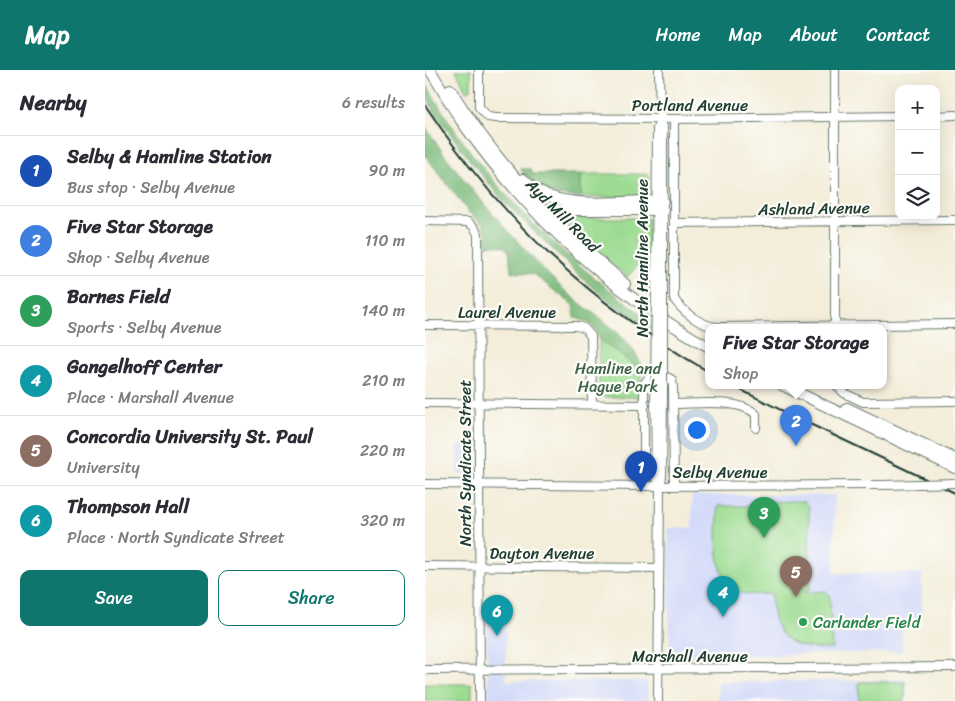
<!DOCTYPE html>
<html lang="en">
<head>
<meta charset="utf-8">
<style>
  :root { --surface:#fff; --page:#f7f7f7; --text:#2b2b33; --muted:#7c7c81; --line:#e1e1e2; --accent:#0f766e }
  body { margin:0; font-family:Sriracha,sans-serif; background:var(--page); color:var(--text) }
  .controls { position:absolute; right:15px; top:15px; display:grid; overflow:hidden; border-radius:10px; box-shadow:0 5px 20px #0002 }
  .controls button { width:45px; height:45px; display:grid; place-items:center; padding:0; border:0; border-bottom:1px solid var(--line); background:var(--surface); color:var(--text); font:25px sans-serif }
  .you { position:absolute; left:271px; top:359px; width:18px; height:18px; margin:-12px; border:4px solid #fff; border-radius:50%; background:#1a73e8; box-shadow:0 0 0 8px #1a73e833 }
  .badge { display:grid; place-items:center; width:32px; height:32px; border-radius:50%; background:var(--accent); color:#fff; font-size:16px; font-weight:700 }
  .pin { position:absolute; translate:-50% -41px; filter:drop-shadow(0 1px 2px #0008) }
  .pin::after { content:''; position:absolute; top:26px; width:18px; height:15px; background:inherit; clip-path:polygon(0 0,100% 0,50% 100%) }
  .popup { position:absolute; left:280px; top:254px; width:182px; height:65px; box-sizing:border-box; display:grid; place-content:center; border-radius:10px; background:var(--surface); filter:drop-shadow(0 1px 4px #0005); font-size:16px; white-space:nowrap; color:var(--muted) }
  .popup b { font-size:19px; color:var(--text) }
  .popup::after { content:''; position:absolute; left:50%; top:100%; margin-left:-10px; border:10px solid transparent; border-top-color:var(--surface) }
  .list { margin:0; padding:0; list-style:none }
  h2 { display:flex; justify-content:space-between; align-items:center; height:65px; margin:0; padding:0 20px; font-size:21px }
  h2 small { font-size:16px; font-weight:400; color:var(--muted) }
  .list li { display:grid; grid-template-columns:32px 1fr auto; gap:15px; align-items:center; box-sizing:border-box; height:70px; padding:0 20px; border-top:1px solid var(--line) }
  .list b { display:block; font-size:19px; white-space:nowrap }
  .list p { margin:0; font-size:16px; white-space:nowrap; color:var(--muted) }
  .list em { font-size:16px; font-style:normal; color:var(--muted) }
  .actions { display:flex; gap:10px; padding:15px 20px }
  .actions a { flex:1; padding:11px 0; border:1px solid var(--accent); border-radius:10px; text-align:center; font-size:18px; color:var(--accent) }
  .actions .main { background:var(--accent); color:#fff }
  .icon { flex:none; width:28px; height:28px; fill:none; stroke:currentColor; stroke-width:2; stroke-linecap:round; stroke-linejoin:round }
  .map { position:relative; flex:none; width:530px; height:631px; overflow:hidden }
  header { display:flex; align-items:center; gap:30px; box-sizing:border-box; height:70px; padding:0 25px; background:var(--accent); color:#fff }
  header strong { font-size:24px }
  nav { display:flex; gap:28px; margin-inline-start:auto; font-size:18px }
  main { display:flex }
  aside { flex:1; background:var(--surface) }
  .map>svg:first-child { display:block }
  .built { fill:#d2d9f9 }
  .green { fill:#9cdb91; stroke:#5e8c62 }
  .forest { fill:#7dbb7b; stroke:#4e7c58 }
  .lines { fill:none; stroke-linecap:round; stroke-linejoin:round }
  .minor-casing { stroke:#697b6e; stroke-width:10 }
  .major-casing { stroke:#697b6e; stroke-width:12 }
  .minor { stroke:#fff; stroke-width:8 }
  .major { stroke:#fff; stroke-width:10 }
  .rail { stroke:#1f3d34; stroke-width:2 }
  .minor-bridge-casing { stroke:#697b6e; stroke-width:10; stroke-linecap:butt }
  .minor-bridge { stroke:#fff; stroke-width:8 }
  .leisure-dot { fill:#2e9e5b; stroke:#fdfcf7; stroke-width:2 }
  .labels { text-anchor:middle; stroke-width:4.5; stroke-linejoin:round; paint-order:stroke }
  .street-label { font-size:16px; fill:#1f3d34; stroke:#fdfcf7 }
  .park-label { font-size:16px; fill:#3e644b; stroke:#fdfcf7 }
  .leisure-label { font-size:16px; fill:#27864d; stroke:#fdfcf7; text-anchor:start }
</style>
</head>
<body>
<header>
<strong>Map</strong>
<nav><a>Home</a><a>Map</a><a>About</a><a>Contact</a></nav>
</header>
<main>
<aside>
<h2>Nearby<small>6 results</small></h2>
<ul class="list">
<li><span class="badge" style="background:#1a4fb4">1</span><div><b>Selby &amp; Hamline Station</b><p>Bus stop · Selby Avenue</p></div><em>90 m</em></li>
<li><span class="badge" style="background:#3f7fe0">2</span><div><b>Five Star Storage</b><p>Shop · Selby Avenue</p></div><em>110 m</em></li>
<li><span class="badge" style="background:#2e9e5b">3</span><div><b>Barnes Field</b><p>Sports · Selby Avenue</p></div><em>140 m</em></li>
<li><span class="badge" style="background:#0f9aa8">4</span><div><b>Gangelhoff Center</b><p>Place · Marshall Avenue</p></div><em>210 m</em></li>
<li><span class="badge" style="background:#8d6e63">5</span><div><b>Concordia University St. Paul</b><p>University</p></div><em>220 m</em></li>
<li><span class="badge" style="background:#0f9aa8">6</span><div><b>Thompson Hall</b><p>Place · North Syndicate Street</p></div><em>320 m</em></li>
</ul>
<div class="actions"><a class="main">Save</a><a>Share</a></div>
</aside>
<div class="map">
<svg width="530" height="631" viewBox="0 0 530 631">
  <rect width="100%" height="100%" fill="#fdfcf7"/>
  <filter id="ink" filterUnits="userSpaceOnUse"><feTurbulence type="fractalNoise" baseFrequency=".02" numOctaves="2"/><feDisplacementMap in="SourceGraphic" scale="10" xChannelSelector="R" yChannelSelector="G"/><feConvolveMatrix kernelMatrix="1 2 1 2 8 2 1 2 1" color-interpolation-filters="sRGB"/></filter>
  <filter id="wash" filterUnits="userSpaceOnUse"><feTurbulence type="fractalNoise" baseFrequency=".0096" numOctaves="4" result="noise"/><feDisplacementMap in="SourceGraphic" scale="20" xChannelSelector="R" yChannelSelector="G"/><feGaussianBlur stdDeviation="1.12" result="paint"/><feColorMatrix in="noise" values="0 0 0 0 0 0 0 0 0 0 0 0 0 0 0 0 0 1.4 0 .05"/><feComposite in="paint" operator="in"/></filter>
  <g filter="url(#wash)">
    <rect width="100%" height="100%" fill="#f3edd9"/>
    <path class="built" d="M33,375H46V404H33Z
      M267,425H410L409,503H497V551L477,552V582L245,587L243,458H267Z
      M62,550L81,551V611H222L223,631H63Z
      M481,610L482,631H293V612Z"/>
    <path class="green" d="M31,0H46V20L41,21Z
      M156,104H224L223,127H156Z
      M146,148H222L223,150V184L202,207L140,153Z
      M174,269L216,300V327H174Z
      M379,431L384,437L385,519L377,523L400,521L405,525L407,579C364,579 348,569 346,524C336,524 324,526 315,522C285,509 293,461 293,436H322L333,432Z
      M434,612H480V631H434Z
      M0,614H47V631H0Z"/>
    <path class="forest" d="M0,11C53,110 137,188 228,252V261L188,234L158,209L80,133L43,88L13,47L0,25Z
      M0,56C24,94 54,128 83,161C101,181 119,201 138,219C165,244 202,261 217,296L216,300L174,269C172,256 162,250 149,248L148,235L108,204L86,202L84,181L78,176L61,175V163L58,155L45,144L0,85Z
      M95,99H106L108,104H156V127C124,126 118,122 95,99Z"/>
  </g>
  <g filter="url(#ink)">
    <g class="lines">
      <g class="minor-casing">
        <path id="minor" d="M54,0V37L63,47L71,48L249,49L474,46
          M511,46L530,45
          M235,49L238,57V220
          M249,49V229C258,242 275,255 291,257
          M0,151L43,152L49,157L53,164L55,631
          M249,153L530,150
          M231,220L232,58L235,49L234,0
          M0,255L151,256L159,258L166,266L167,334
          M296,257L530,254
          M410,257V0
          M411,315L419,323L438,332L530,331
          M230,328L231,407L235,416
          M0,333L220,335
          M248,334C272,334 312,328 331,344V358
          M0,414L225,416L459,415
          M219,416V316C221,304 238,303 247,310L248,317L249,416
          M0,496L234,498
          M0,600L530,597
          M233,631L235,416L237,407L238,328"/>
      </g>
      <g class="major-casing">
        <path id="major" d="M5,0C16,17 26,36 37,52C102,144 185,222 284,277
          M25,19C52,62 84,103 118,139C144,166 173,190 200,214
          M98,109C106,117 116,124 127,127C154,137 208,131 238,130
          M117,140H238
          M357,315L530,398
          M422,338L530,389"/>
      </g>
      <use href="#minor" class="minor"/>
      <use href="#major" class="major"/>
      <path class="rail" d="M0,35C76,150 165,233 284,302
        M306,315L364,344L530,423"/>
      <g class="minor-bridge-casing">
        <path id="minor-bridge" d="M230,328L231,220
          M238,328V220
          M459,415L530,413"/>
      </g>
      <use href="#minor-bridge" class="minor-bridge"/>
    </g>
  </g>
  <circle class="leisure-dot" cx="378" cy="552" r="5"/>
  <g class="labels">
    <g class="street-label">
      <text x="265" y="41">Portland Avenue</text>
      <text transform="translate(389 138) rotate(-1)" y="6">Ashland Avenue</text>
      <text transform="translate(138 145) rotate(45)" y="6">Ayd Mill Road</text>
      <text transform="translate(217 188) rotate(-90)" y="6">North Hamline Avenue</text>
      <text x="82" y="248">Laurel Avenue</text>
      <text transform="translate(40 393) rotate(-90)" y="6">North Syndicate Street</text>
      <text x="295" y="408">Selby Avenue</text>
      <text x="117" y="489">Dayton Avenue</text>
      <text x="265" y="592">Marshall Avenue</text>
    </g>
    <g class="park-label">
      <text x="193" y="304">Hamline and<tspan x="193" dy="18">Hague Park</tspan></text>
    </g>
    <g class="leisure-label">
      <text x="388" y="558">Carlander Field</text>
    </g>
  </g>
</svg>
<div class="controls">
<button>+</button>
<button>−</button>
<button><svg class="icon" aria-label="layers" viewBox="0 0 24 24"><path d="M12 4l9 5-9 5-9-5zM3 14l9 5 9-5"/></svg></button>
</div>
<div class="you"></div>
<div class="pin badge" style="left:216px;top:422px;background:#1a4fb4">1</div>
<div class="pin badge" style="left:371px;top:376px;background:#3f7fe0">2</div>
<div class="popup"><b>Five Star Storage</b>Shop</div>
<div class="pin badge" style="left:339px;top:468px;background:#2e9e5b">3</div>
<div class="pin badge" style="left:298px;top:547px;background:#0f9aa8">4</div>
<div class="pin badge" style="left:371px;top:527px;background:#8d6e63">5</div>
<div class="pin badge" style="left:72px;top:566px;background:#0f9aa8">6</div>
</div>
</main>
</body>
</html>
